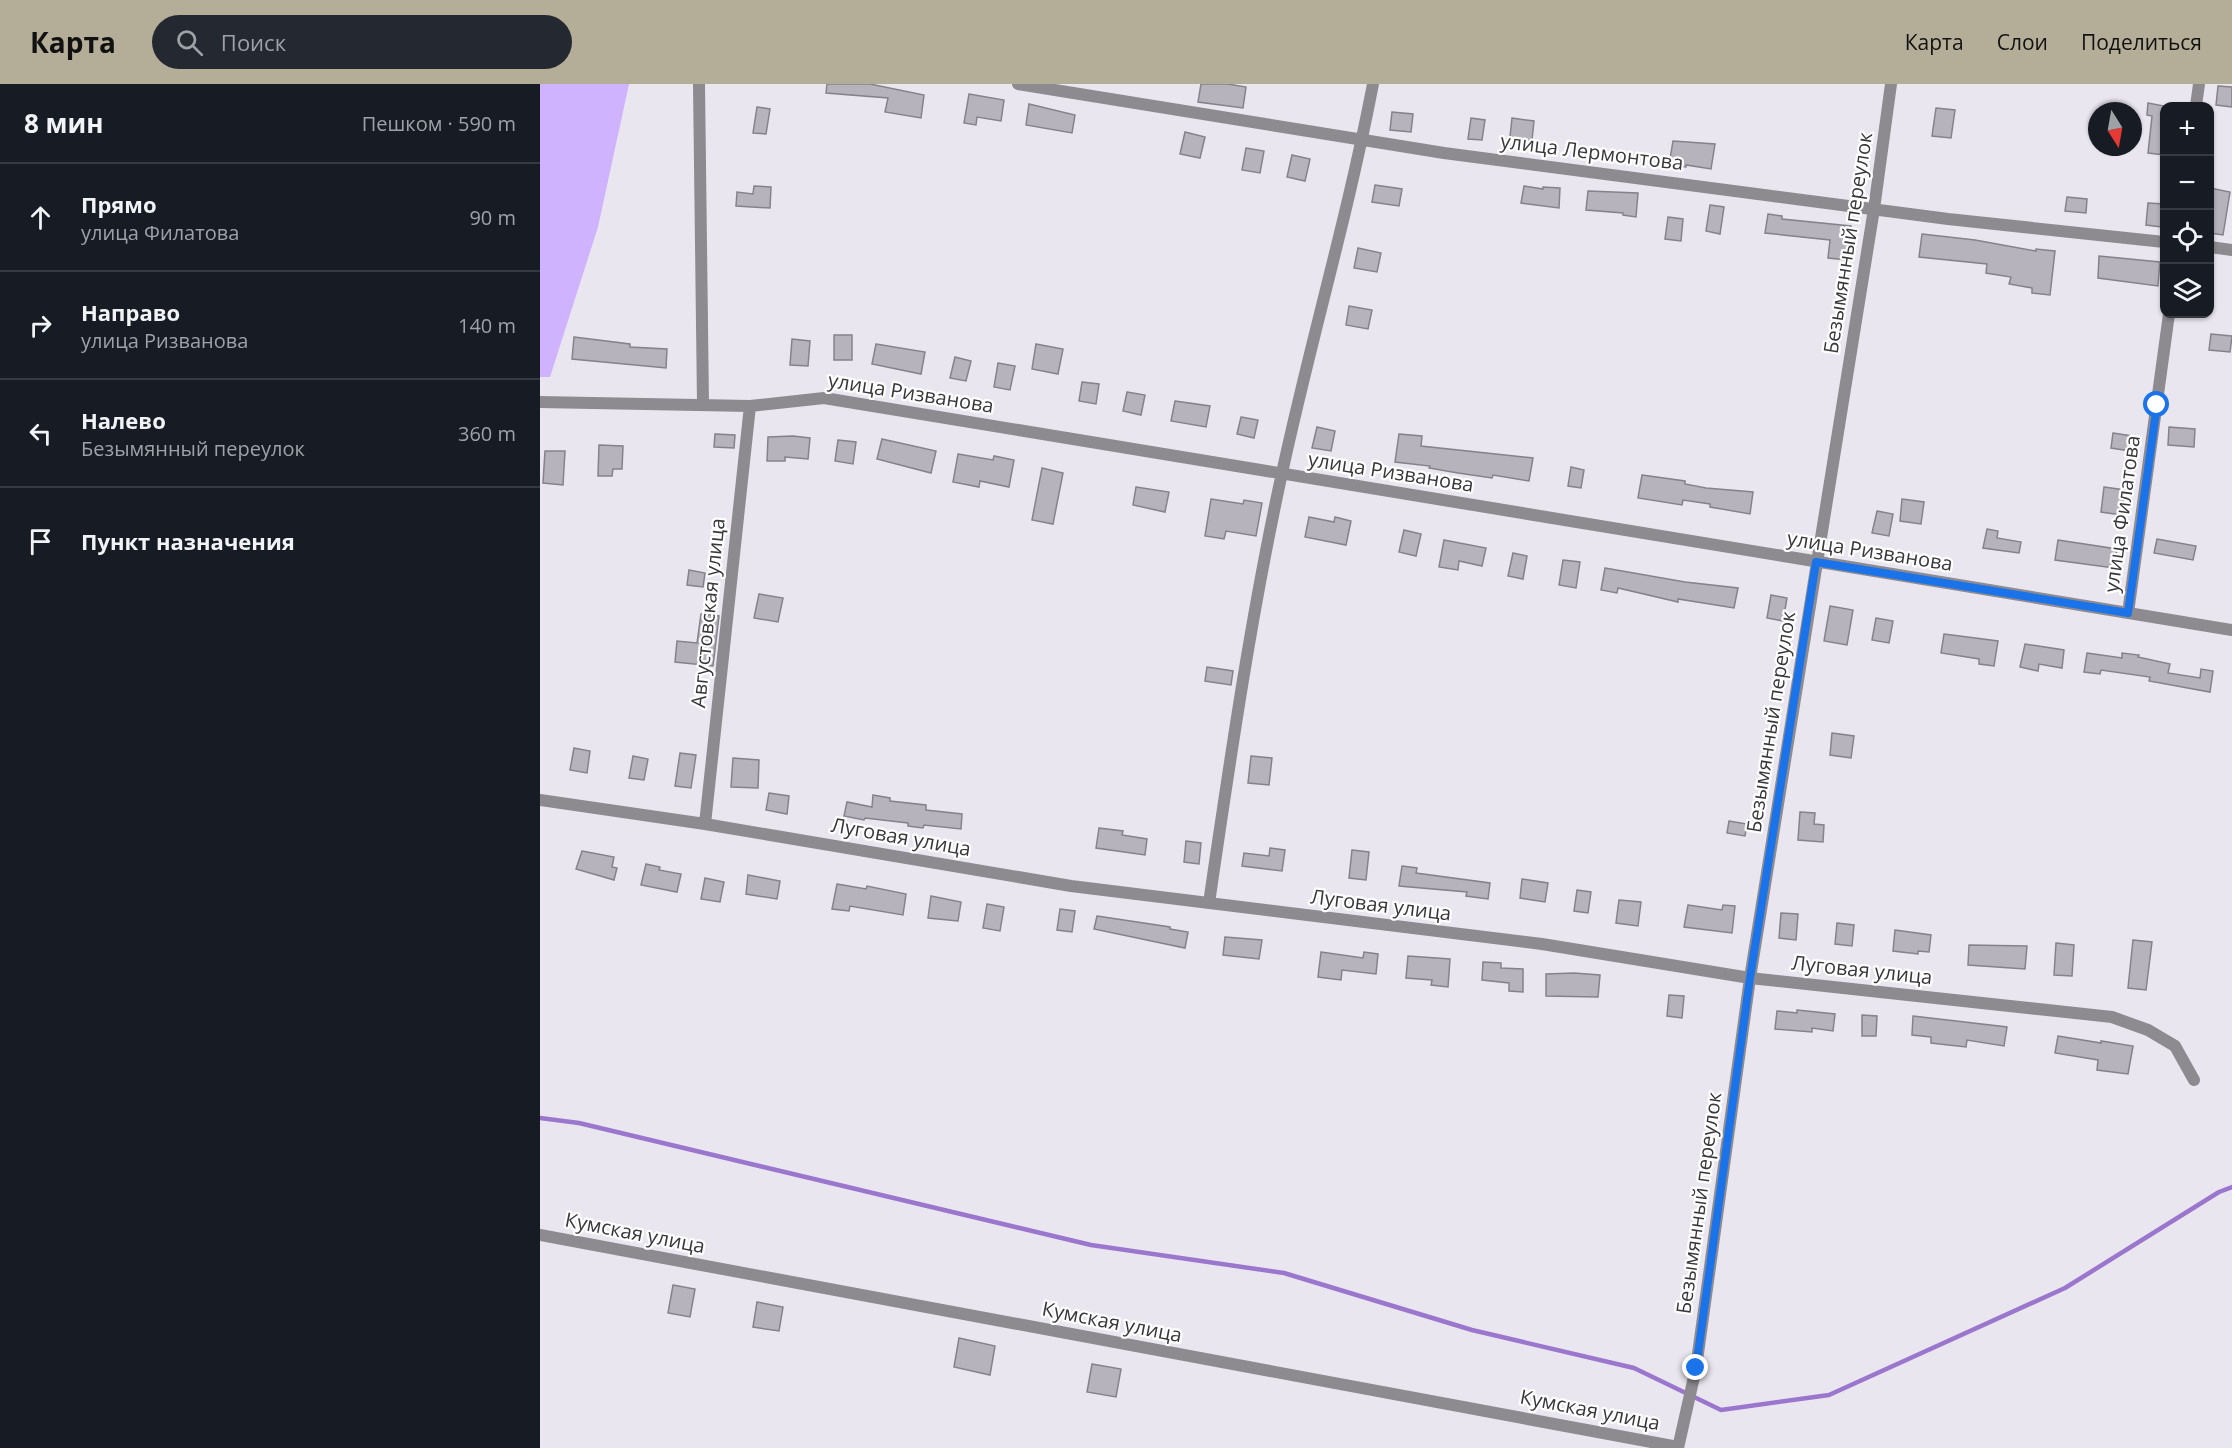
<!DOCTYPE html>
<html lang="ru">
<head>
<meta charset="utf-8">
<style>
  :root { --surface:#171b24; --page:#242831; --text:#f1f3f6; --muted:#9ea1a6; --line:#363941; --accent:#b4ad98 }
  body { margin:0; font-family:"Open Sans",sans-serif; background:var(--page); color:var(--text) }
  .controls { position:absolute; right:18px; top:18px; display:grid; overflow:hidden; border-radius:12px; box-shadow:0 2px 4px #0004 }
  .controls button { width:54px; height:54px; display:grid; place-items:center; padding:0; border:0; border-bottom:2px solid var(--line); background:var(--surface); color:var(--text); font:30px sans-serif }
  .compass { position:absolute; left:1548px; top:18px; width:54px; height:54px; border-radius:50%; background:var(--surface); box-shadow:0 2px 4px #0004; rotate:169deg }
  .stop { position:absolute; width:18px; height:18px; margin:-14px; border:4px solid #1a73e8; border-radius:50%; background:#fff }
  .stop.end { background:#1a73e8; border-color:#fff; box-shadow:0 2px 6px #0008 }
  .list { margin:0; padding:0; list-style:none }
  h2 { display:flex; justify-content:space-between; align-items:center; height:78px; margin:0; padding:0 24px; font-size:26px }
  h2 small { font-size:20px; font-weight:400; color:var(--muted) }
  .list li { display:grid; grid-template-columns:39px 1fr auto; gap:18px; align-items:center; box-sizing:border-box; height:108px; padding:0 24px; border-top:2px solid var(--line) }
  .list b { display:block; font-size:22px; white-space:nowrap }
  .list p { margin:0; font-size:20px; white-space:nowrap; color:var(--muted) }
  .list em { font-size:20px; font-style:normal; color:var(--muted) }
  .icon { flex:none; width:33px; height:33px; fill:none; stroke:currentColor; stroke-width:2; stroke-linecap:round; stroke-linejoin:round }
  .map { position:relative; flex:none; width:1692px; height:1364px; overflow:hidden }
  header { display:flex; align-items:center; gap:36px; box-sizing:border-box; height:84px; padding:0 30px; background:var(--accent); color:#111 }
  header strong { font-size:28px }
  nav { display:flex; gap:33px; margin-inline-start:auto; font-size:21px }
  .search { width:420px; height:54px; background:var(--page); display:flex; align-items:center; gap:15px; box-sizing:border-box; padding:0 21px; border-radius:33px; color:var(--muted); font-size:22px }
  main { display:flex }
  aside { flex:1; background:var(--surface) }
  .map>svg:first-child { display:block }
  .green { fill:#cfb3fe }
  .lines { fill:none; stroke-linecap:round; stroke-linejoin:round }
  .stream { stroke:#9a77cd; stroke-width:4.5 }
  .building { fill:#b6b3bd; stroke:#85828b; stroke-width:1.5 }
  .street { stroke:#8d8b90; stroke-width:12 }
  .route { stroke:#1a73e8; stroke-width:8 }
  .labels { text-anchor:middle; stroke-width:4.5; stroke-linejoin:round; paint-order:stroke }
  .street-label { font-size:20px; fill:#38373b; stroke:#fff }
</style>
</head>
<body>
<header>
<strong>Карта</strong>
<div class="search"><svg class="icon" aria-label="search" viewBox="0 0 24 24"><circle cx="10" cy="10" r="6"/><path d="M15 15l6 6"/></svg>Поиск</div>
<nav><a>Карта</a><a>Слои</a><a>Поделиться</a></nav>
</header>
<main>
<aside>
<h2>8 мин<small>Пешком · 590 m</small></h2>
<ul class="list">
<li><svg class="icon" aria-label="ahead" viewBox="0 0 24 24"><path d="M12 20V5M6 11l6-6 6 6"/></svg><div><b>Прямо</b><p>улица Филатова</p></div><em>90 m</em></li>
<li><svg class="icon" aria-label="right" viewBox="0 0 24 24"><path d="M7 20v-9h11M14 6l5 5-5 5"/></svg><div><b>Направо</b><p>улица Ризванова</p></div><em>140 m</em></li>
<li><svg class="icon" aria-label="left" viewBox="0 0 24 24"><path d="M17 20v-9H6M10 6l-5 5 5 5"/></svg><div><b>Налево</b><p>Безымянный переулок</p></div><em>360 m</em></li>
<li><svg class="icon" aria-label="arrive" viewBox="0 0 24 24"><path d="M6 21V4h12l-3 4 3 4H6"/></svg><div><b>Пункт назначения</b></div></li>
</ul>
</aside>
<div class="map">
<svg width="1692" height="1364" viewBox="0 0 1692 1364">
  <rect width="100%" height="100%" fill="#eae6f0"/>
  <path class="green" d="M0,0H89L58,143L10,293H0Z"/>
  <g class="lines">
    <path class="stream" d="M0,1034L39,1039L551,1161L744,1189L932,1246L1094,1284L1181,1326L1289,1311L1525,1204L1679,1108L1692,1103"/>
  </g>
  <path class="building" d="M287,0H330L384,11L381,34L345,28L348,14L286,9Z
    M661,0H688L706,3L703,24L658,18Z
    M1678,2L1692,3V23L1676,21Z
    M429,10L464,16L461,37L437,33L436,41L424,39Z
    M1608,19L1624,22V71L1608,69L1612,32L1607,31Z
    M489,20L535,31L532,49L486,41Z
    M217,23L230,25L226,50L213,49Z
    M1396,24L1415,26L1411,54L1392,52Z
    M852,28L873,30L871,48L850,46Z
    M931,34L945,36L942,56L928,55Z
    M972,34L994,37L991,65L969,62Z
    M645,48L665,53L660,74L640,70Z
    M1133,57L1175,60L1171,85L1146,81V83L1129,81Z
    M706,64L724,67L720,89L702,86Z
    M752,71L770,75L765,97L747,93Z
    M835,101L862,105L859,122L832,118Z
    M214,102L231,103L230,124L196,122L197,108L213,110Z
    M984,102L1003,105V103L1020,104L1019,124L981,119Z
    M1670,104L1690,108L1683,151L1670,149Z
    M1048,107L1098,109L1096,133L1083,131V129L1046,126Z
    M1527,113L1547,115L1546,129L1525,127Z
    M1608,119L1624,120L1621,143L1606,141Z
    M1170,121L1184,123L1180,150L1166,147Z
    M1228,130L1242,132V135L1311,142L1308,176L1288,174L1290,156L1225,149Z
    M1128,133L1143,135L1141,157L1125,155Z
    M1382,150L1435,156L1496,167V165L1515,167L1510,211L1492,209V204L1469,200L1471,193L1446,189L1447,180L1379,173Z
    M818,164L841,169L837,188L814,184Z
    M1559,172L1620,178L1618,202L1558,194Z
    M809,222L832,226L828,245L806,241Z
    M1671,250L1692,252L1690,268L1669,266Z
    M294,251H312V276H294Z
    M34,253L90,260V263L127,265L126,284L32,275Z
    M252,255L270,257L268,282L250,281Z
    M336,260L385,268L381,290L332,280Z
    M496,260L523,265L518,290L492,285Z
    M415,273L431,277L426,297L410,294Z
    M458,279L475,282L470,306L454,303Z
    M542,298L559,300L556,320L539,317Z
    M587,308L605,311L601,331L583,327Z
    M635,317L670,322L666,343L631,337Z
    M701,333L718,336L714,354L697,350Z
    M777,343L795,347L791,367L772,364Z
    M1629,343L1655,345L1654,363L1628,361Z
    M1573,349L1592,352L1590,367L1571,364Z
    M175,350L195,351L194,364L174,363Z
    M859,350L882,352L881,362L993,374L989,397L953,391L952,394L918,389L889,384L890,382L855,378Z
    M253,352L270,354L268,375L245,373V377H227L228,353Z
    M342,355L396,367L391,389L337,375Z
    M298,356L316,358L313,380L295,377Z
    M59,361L83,362L82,385H73L72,392H58Z
    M5,367H25L23,401L3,399Z
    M418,370L453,376L454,372L474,376L469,403L440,397L439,403L413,398Z
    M1031,383L1044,386L1041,404L1028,402Z
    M502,384L523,389L513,440L492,436Z
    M1102,391L1145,397V400L1166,404L1213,408L1210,430L1170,423V420L1143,416L1142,421L1098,414Z
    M596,403L629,408L625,428L593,421Z
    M1564,403L1585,406L1581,431L1561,428Z
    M671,415L703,420L704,416L722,419L716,452L686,447L684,455L665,452Z
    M1362,415L1384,418L1381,440L1360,437Z
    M1337,427L1353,430L1349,452L1332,449Z
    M769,433L794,438L795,433L811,437L806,461L765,453Z
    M1447,445L1458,447L1457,454L1481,458L1479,469L1443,464Z
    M864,446L881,450L876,472L859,468Z
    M1617,455L1656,462L1653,476L1614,469Z
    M904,456L946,464L942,482L919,477L918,486L899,483Z
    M1518,456L1577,465L1574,484L1515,476Z
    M973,469L987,472L983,495L968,492Z
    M1023,476L1040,478L1036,504L1019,501Z
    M1065,484L1145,498L1198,504L1194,524L1138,515V518L1078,504L1077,509L1061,506Z
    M149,486L165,489L163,503L147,501Z
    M219,510L243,514L238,538L214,534Z
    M1231,511L1247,514L1243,537L1227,534Z
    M1290,522L1313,526L1307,561L1284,557Z
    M161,530L179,532L173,582L135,578L137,557L157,559Z
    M1336,534L1353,537L1349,559L1332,556Z
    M1404,550L1458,557L1454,582L1439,580V575L1401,569Z
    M1485,560L1524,566L1522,584L1499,580L1498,587L1480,583Z
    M1547,569L1582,574V569L1599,571L1598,573L1630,580L1628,589L1660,594L1661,585L1673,587L1670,608L1609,597L1610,593L1561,586L1560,590L1544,588Z
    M667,583L693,587L691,601L665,597Z
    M1292,649L1314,652L1311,674L1290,671Z
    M34,664L50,667L47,689L30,686Z
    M140,669L156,671L151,704L135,702Z
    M93,672L108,675L104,696L89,694Z
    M711,672L732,674L729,701L708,699Z
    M193,674L219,676L218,704L191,703Z
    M229,709L249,712L247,730L226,726Z
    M333,711L350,714V717L386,721V726L422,730L421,745L384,741L383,744L368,742V739L325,734L324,736L304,732L307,718L332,723Z
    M1260,728L1275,729L1274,740L1284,741L1283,758L1258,756Z
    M1189,737L1207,740L1205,752L1187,749Z
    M559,744L583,747L582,751L607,755L605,771L556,764Z
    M646,757L661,759L659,780L644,778Z
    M730,764L745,766L742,787L702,782L704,769L729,772Z
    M812,766L829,768L826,796L809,794Z
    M42,767L74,773L72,783L77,784L74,796L36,785Z
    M106,780L120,783L119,786L141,790L137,808L101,801Z
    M862,782L877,784L876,789L950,799L948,815L926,812L927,808L859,802Z
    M208,791L240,797L237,815L206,810Z
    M165,794L184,798L180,818L161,815Z
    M982,795L1008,799L1005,818L980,814Z
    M297,800L326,805L327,802L366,810L363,831L310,822L309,827L292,825Z
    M1037,806L1051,808L1048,829L1034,827Z
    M391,812L421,818L418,837L388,834Z
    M1079,816L1101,818L1098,842L1076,839Z
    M447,820L464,823L460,847L443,844Z
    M1148,821L1182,826L1183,821L1195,822L1192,849L1144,843Z
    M520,825L535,827L532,848L517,846Z
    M1241,829L1258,830L1256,856L1239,854Z
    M557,832L630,843V845L648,848L645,864L554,845Z
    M1297,839L1314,841L1312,862L1295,860Z
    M1355,846L1391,851L1389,868L1378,867V870L1353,867Z
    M685,853L722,856L719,875L683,871Z
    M1593,856L1612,858L1606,906L1588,904Z
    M1516,859L1534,861L1532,892L1514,891Z
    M1429,861L1487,862L1485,885L1428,881Z
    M781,868L823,874L824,868L838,870L836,890L802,886L801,896L778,893Z
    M868,872L910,875L908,903L891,901L892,896L866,894Z
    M943,878L961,879V884L983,885V908L969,907V899L942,896Z
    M1034,889L1060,891L1058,913L1006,912V890Z
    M1129,911L1144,912L1142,934L1127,932Z
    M1257,926L1295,930L1293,947L1272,944V948L1235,945L1237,927L1257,929Z
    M1322,931L1337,932L1336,952H1322Z
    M1373,932L1467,943L1464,962L1427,956L1426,963L1391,959V953L1372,951Z
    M1518,952L1561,959V957L1593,962L1588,990L1557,986L1558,976L1515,969Z
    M133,1201L155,1205L150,1233L128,1229Z
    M217,1218L243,1223L239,1247L213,1243Z
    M419,1254L455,1262L450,1291L414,1283Z
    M552,1280L581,1285L576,1313L547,1308Z"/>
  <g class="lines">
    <path class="street" d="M159,0L163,320
      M478,0L904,69L1408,135L1624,158
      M1656,22L1659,0
      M1670,163L1692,166
      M0,318L210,322L284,314L1692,546
      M1588,529L1629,230
      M0,716L165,740L531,802L1002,860L1210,894L1572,933L1608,946L1635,962L1654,996
      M165,740L210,322
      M669,819C690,676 711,531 742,389C770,259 808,131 833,0
      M0,1151L1138,1363
      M1138,1364L1156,1284L1210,894L1334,125L1351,0"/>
  </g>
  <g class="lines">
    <path class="route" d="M1156,1284L1210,894L1276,478L1588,529L1617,321"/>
  </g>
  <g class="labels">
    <g class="street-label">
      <text transform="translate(1052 68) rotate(7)" y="7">улица Лермонтова</text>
      <text transform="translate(1308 159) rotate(-81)" y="7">Безымянный переулок</text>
      <text transform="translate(371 309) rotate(9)" y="7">улица Ризванова</text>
      <text transform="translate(851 388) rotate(9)" y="7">улица Ризванова</text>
      <text transform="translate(1582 430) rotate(-82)" y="7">улица Филатова</text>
      <text transform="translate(1330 467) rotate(9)" y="7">улица Ризванова</text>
      <text transform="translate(168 529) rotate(-84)" y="7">Августовская улица</text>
      <text transform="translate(1231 638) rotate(-81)" y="7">Безымянный переулок</text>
      <text transform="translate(361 753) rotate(10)" y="7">Луговая улица</text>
      <text transform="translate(841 821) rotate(7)" y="7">Луговая улица</text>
      <text transform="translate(1322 886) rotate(6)" y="7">Луговая улица</text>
      <text transform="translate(1159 1119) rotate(-82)" y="7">Безымянный переулок</text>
      <text transform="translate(95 1149) rotate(11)" y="7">Кумская улица</text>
      <text transform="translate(572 1238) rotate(11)" y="7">Кумская улица</text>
      <text transform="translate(1050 1326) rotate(11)" y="7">Кумская улица</text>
    </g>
  </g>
</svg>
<div class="controls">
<button>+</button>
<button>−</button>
<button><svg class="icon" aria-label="locate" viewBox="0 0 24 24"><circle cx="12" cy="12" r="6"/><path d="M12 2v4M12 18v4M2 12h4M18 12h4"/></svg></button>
<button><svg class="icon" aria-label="layers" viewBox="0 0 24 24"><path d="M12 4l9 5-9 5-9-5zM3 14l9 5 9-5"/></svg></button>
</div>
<svg class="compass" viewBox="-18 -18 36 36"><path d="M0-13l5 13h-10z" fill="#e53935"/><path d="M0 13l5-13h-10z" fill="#9ea1a6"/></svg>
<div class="stop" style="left:1617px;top:321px"></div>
<div class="stop end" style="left:1156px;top:1284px"></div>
</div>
</main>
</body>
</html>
